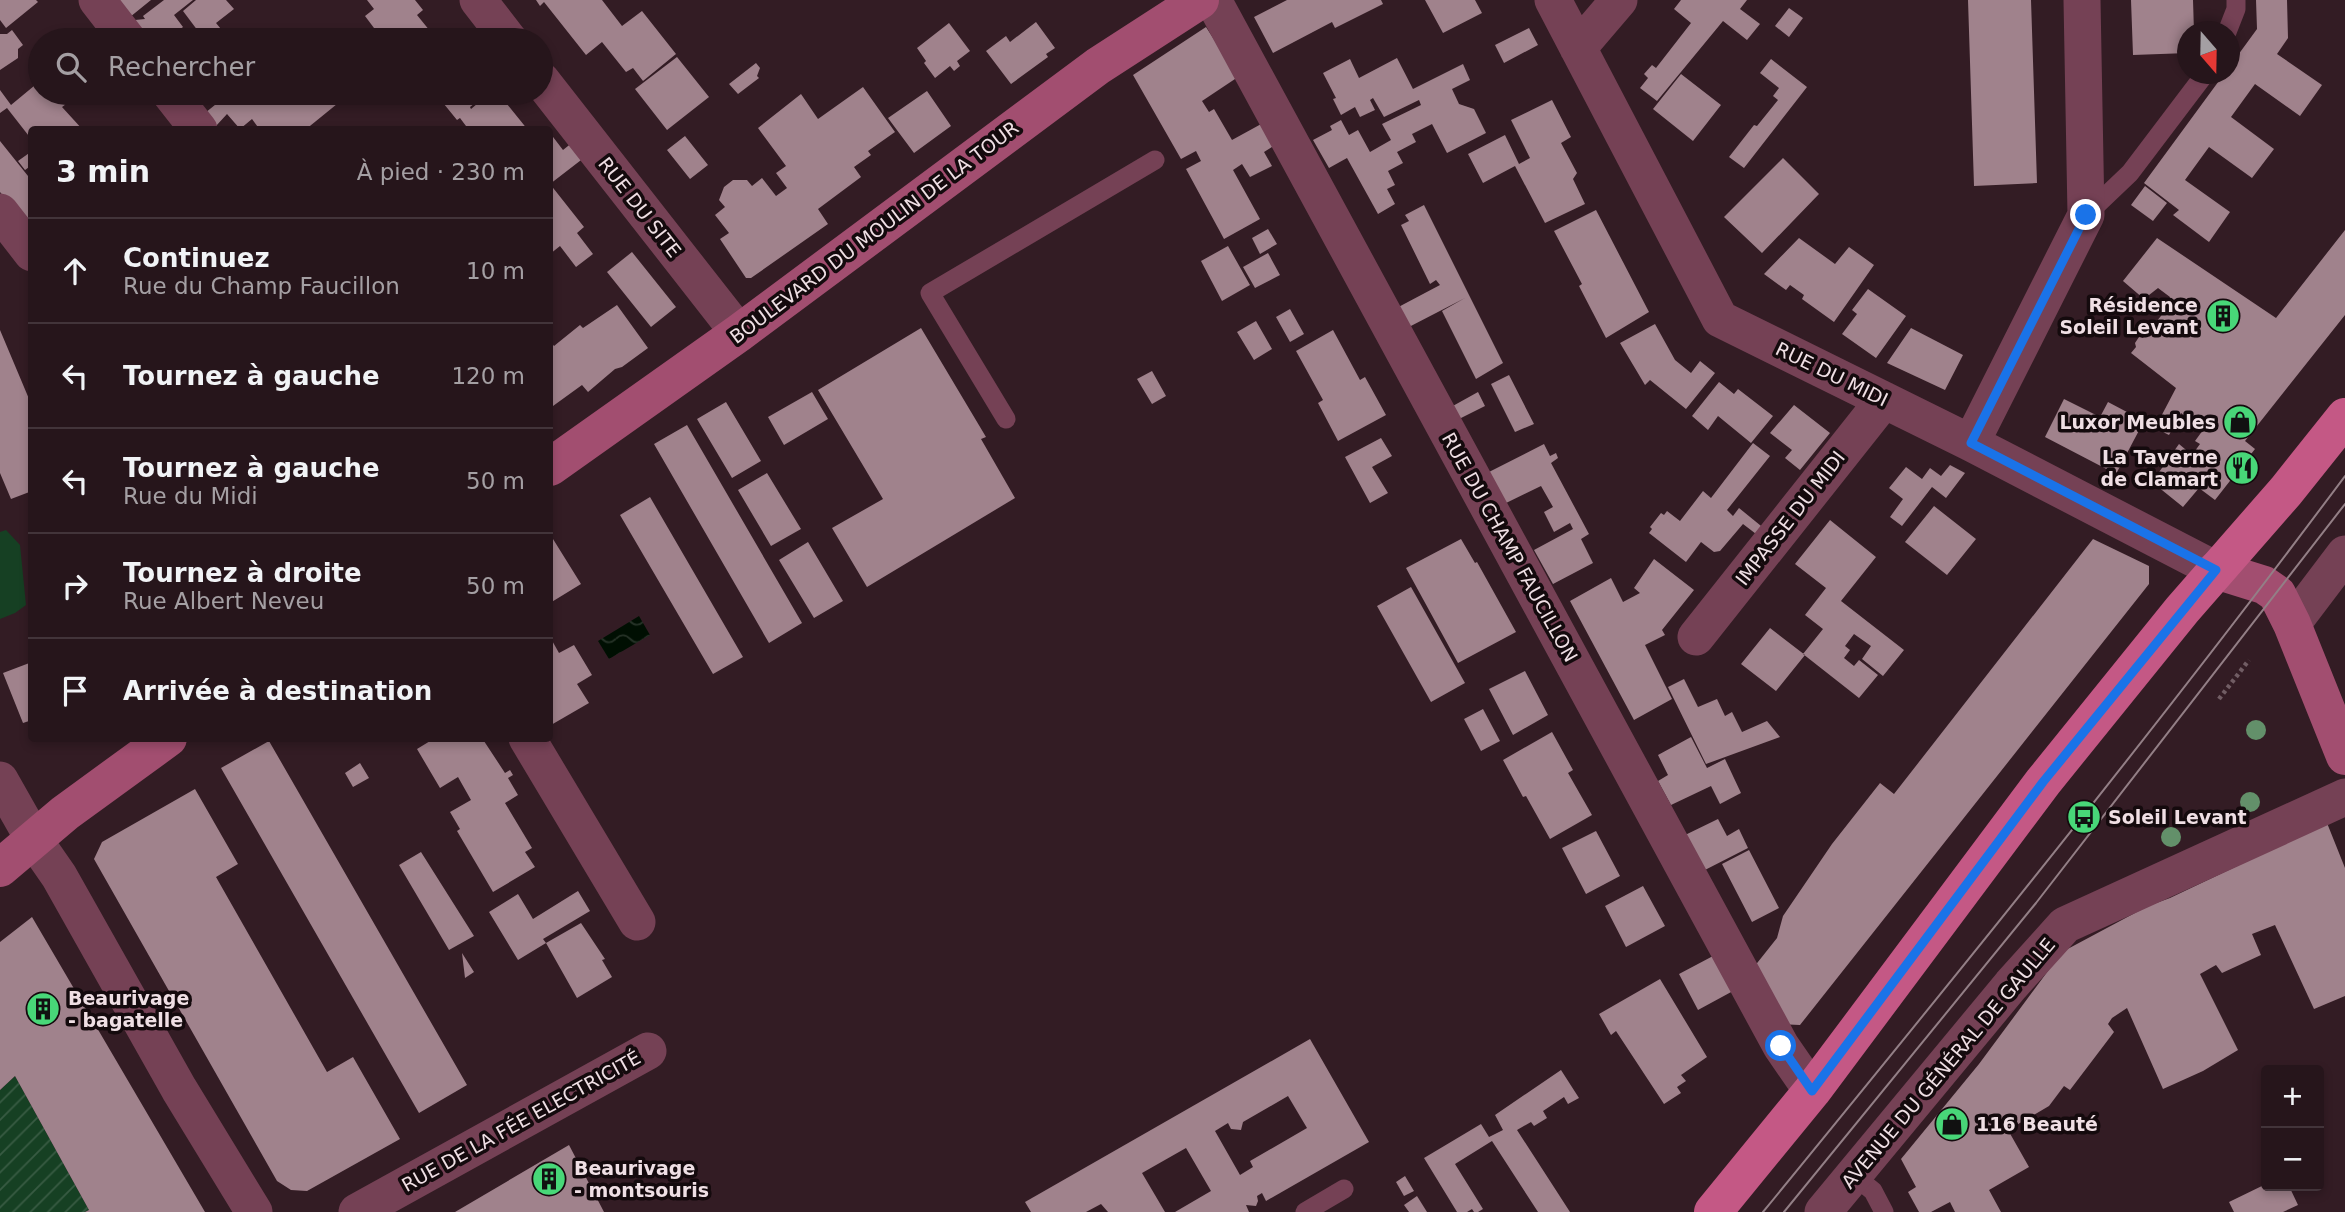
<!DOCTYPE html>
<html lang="fr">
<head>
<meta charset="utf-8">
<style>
  :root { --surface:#26151b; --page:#322228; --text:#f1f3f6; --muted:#a49fa3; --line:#42343a }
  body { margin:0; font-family:"DejaVu Sans",sans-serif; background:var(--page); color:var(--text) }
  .controls { position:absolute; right:21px; bottom:21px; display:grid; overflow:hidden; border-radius:7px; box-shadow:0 4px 10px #0003 }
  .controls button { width:63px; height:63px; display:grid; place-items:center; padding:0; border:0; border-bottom:2px solid var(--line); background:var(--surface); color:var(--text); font:35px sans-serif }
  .compass { position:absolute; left:2177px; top:21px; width:63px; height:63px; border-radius:50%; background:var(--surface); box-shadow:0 4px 10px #0003; rotate:160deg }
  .stop { position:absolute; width:21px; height:21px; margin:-16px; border:5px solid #1a73e8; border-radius:50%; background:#fff }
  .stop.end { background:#1a73e8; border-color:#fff; box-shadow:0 2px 7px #0008 }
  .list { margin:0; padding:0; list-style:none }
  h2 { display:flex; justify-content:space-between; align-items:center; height:91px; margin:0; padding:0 28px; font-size:30px }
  h2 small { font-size:23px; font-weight:400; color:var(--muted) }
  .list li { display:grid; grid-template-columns:46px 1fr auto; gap:21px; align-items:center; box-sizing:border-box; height:105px; padding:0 28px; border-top:2px solid var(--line) }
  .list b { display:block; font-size:26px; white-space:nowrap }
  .list p { margin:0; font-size:23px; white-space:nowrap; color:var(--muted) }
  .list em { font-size:23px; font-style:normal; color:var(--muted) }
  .icon { flex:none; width:38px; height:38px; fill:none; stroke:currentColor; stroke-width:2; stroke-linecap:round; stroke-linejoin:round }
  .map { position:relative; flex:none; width:2345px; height:1212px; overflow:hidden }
  .search { position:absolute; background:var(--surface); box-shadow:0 4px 10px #0003; left:28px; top:28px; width:525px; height:77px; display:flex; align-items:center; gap:18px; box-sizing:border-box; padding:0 24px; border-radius:38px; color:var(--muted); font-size:26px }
  .panel { position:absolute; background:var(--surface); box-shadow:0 4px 10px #0003; left:28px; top:126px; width:525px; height:616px; border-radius:7px }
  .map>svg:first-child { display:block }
  .park { fill:#164023 }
  .garden { fill:url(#garden-furrows) }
  .water { fill:url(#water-waves) }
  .building { fill:#a0828c; fill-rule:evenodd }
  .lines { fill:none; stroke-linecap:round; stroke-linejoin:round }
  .path { stroke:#715d64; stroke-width:4.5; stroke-dasharray:3.5 3.5; stroke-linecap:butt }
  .lane { stroke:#754155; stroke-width:19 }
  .street { stroke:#754155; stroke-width:37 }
  .secondary { stroke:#a24e70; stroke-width:38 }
  .primary { stroke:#c45885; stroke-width:38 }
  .tram { stroke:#937f86; stroke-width:2 }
  .tree { fill:#63906a }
  .route { stroke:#1a73e8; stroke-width:9 }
  .labels { text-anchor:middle; stroke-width:7; stroke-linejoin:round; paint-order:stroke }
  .street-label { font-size:19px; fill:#efdfe4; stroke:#140a0d }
  .poi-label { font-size:19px; font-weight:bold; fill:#efdfe4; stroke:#140a0d; text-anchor:start }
</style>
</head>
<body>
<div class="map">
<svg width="2345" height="1212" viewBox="0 0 2345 1212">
  <defs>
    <pattern id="garden-furrows" width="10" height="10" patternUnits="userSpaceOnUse" patternTransform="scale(1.75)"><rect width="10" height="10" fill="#164023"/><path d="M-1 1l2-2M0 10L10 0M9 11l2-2" fill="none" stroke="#385b43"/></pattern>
    <pattern id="water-waves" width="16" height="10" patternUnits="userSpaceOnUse" patternTransform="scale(1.75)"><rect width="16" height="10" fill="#000f02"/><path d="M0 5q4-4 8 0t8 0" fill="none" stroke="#263227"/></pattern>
  </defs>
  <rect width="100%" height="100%" fill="#331c24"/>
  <path class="park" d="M6,530L20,545L26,605L15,613L0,619V532Z"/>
  <path class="garden" d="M15,1076L89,1210L85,1212H0V1090Z"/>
  <path class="water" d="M639,616L650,635L609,659L598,641Z"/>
  <path class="building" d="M0,0H36L38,2L6,28L0,20Z
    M116,0H151L130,17Z
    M164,0H193L174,15L183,27L167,40H162L154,31L146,38L135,20L145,19L143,16Z
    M196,0H226L234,9L216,23L230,40H194L201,35L183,11Z
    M367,0H415L423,10L417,15L430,31L434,28L444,40H383L365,16L374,9Z
    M536,0H602L622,26L642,11L676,54L643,81L633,68L626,72L602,42L586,55L544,2L540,6Z
    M1287,0H1381L1383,4L1335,28L1332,22L1273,53L1254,17Z
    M1425,0H1475L1482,13L1443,33Z
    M1681,0H1747L1740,9L1760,24L1747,40L1723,21L1657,101L1640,88L1648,78L1644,74L1652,65L1656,68L1691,23L1674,9Z
    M1968,0H2031L2037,183L1974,186Z
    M2131,0H2193L2194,32H2188V53L2133,55Z
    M2256,0H2287L2288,38L2277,54L2322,85L2300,116L2255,84L2231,117L2274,149L2252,178L2209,147L2185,180L2230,212L2209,242L2173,215L2179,210L2144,183L2224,74H2230V66L2257,29Z
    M1789,8L1803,18L1789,37L1775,26Z
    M1036,22L1055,48L1046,54L1048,57L1011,84L986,51L1006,36L1010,42Z
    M949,23L970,51L957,61L960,66L954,71L950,66L935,78L924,63L926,61L917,48Z
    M1206,27L1238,77L1202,101L1209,112L1214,109L1232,140L1263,123L1275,145L1264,152L1272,166L1250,177L1242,164L1233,170L1260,219L1224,239L1186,169L1201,161L1196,151L1181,159L1133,75Z
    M1529,28L1538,45L1504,63L1495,45Z
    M12,30L23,45L18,49V58L0,70V34H7Z
    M677,57L709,97L667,130L635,89Z
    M1397,58L1413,89L1463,64L1470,80L1452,89L1459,104L1474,109L1486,133L1447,153L1432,124L1412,134L1416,142L1397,152L1403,163L1388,171L1395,185L1387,189L1395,204L1378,214L1347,158L1329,168L1313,140L1332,130L1330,126L1341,120L1349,135L1358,130L1370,152L1391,140L1382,124L1421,105L1419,100L1384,117L1373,98L1370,100L1375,110L1360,117L1355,107L1341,115L1333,99L1336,98L1323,73L1350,59L1359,78Z
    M1771,59L1807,87L1744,168L1729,157L1754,125L1757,126L1778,100L1773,96L1779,88L1760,73Z
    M756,63L760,68L757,76L759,78L738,94L729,84Z
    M1681,74L1721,105L1693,141L1653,109Z
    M40,81V93L53,95L62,93L69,102L62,107L83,130H32V140L7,108L0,113V90L11,105Z
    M863,87L895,132L868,151L871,155L854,167L861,177L818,209L828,224L751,278H746L720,239L729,233L715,215L725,207L719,200L724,187L733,180H747L752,186L762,178L776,196L787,188L776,173L786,166L758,128L801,94L818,119Z
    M927,91L951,126L914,153L888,118Z
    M223,93H328L337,104L305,130H260L252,119L240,129L227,114L216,126L205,113L226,96Z
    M435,93H488L470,107L471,109L490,93H498L528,130H469L460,118L457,120Z
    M1552,100L1571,137L1561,143L1577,173L1573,179L1585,204L1545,223L1515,166L1483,183L1468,154L1505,135L1519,164L1530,158L1511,120Z
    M550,133L563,150L573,142L585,157L550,184L584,227L577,233L593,254L576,267L560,246L550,254Z
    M685,136L708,165L690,179L667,150Z
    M0,141L32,181V232L0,192Z
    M32,151V165L25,170L18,161Z
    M1783,158L1819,194L1762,253L1724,217Z
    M2145,186L2167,203L2153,221L2131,205Z
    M1424,205L1503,363L1476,379L1442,311L1465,298L1407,328L1389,312L1440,285L1436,280L1430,284L1401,225L1409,221L1405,215Z
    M1596,210L1649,312L1606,338L1579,286L1582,284L1554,231Z
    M1268,229L1277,244L1260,254L1252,238Z
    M2345,230V315L2245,441L2255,449L2215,500L2199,488L2183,507L2152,482L2179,444L2192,455L2200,444L2195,441L2203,430L2181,413L2169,435L2155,428L2176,388L2131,353L2136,347L2135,343L2139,337L2143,338L2165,311L2170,297L2158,288L2144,299L2123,281L2157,238L2276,318Z
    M1799,238L1835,264L1849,247L1874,265L1834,322L1802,299L1804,295L1790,285L1786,290L1764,274Z
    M1228,246L1250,285L1222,301L1201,261Z
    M632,252L676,307L651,327L607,272Z
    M1268,253L1280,275L1255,288L1243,267Z
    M1868,289L1906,316L1876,358L1842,334L1857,314L1852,310Z
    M617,305L648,348L622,367L615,369L588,392L582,385L553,406L550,402V341L554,346L580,325L583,328Z
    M1290,309L1304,334L1290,342L1276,317Z
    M1256,321L1272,349L1254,360L1237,332Z
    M1655,324L1675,360L1691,373L1700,361L1715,373L1686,409L1650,380L1645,385L1620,343Z
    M921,328L986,437L981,439L1015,498L867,587L832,528L883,499L818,390Z
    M1911,328L1963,355L1945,390L1887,363Z
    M0,330L32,406V491L11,499L0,473Z
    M1333,330L1360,380L1365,377L1386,415L1338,441L1318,403L1323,400L1296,351Z
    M1152,371L1166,396L1152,404L1137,379Z
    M1509,375L1534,424L1515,432L1491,384Z
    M1719,382L1734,394L1738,389L1773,416L1751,443L1718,416L1708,430L1692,416Z
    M812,392L828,419L784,445L768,417Z
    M1478,392L1485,406L1457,420L1451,407Z
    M2064,399L2100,417L2108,402L2144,421L2116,474L2045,437Z
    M726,402L761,461L732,478L697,419Z
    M1794,405L1830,433L1800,470L1785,458L1792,450L1770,433Z
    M687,425L802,623L769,643L654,444Z
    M1381,438L1392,456L1372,467L1388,493L1370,503L1345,457Z
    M1753,443L1770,456L1727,510L1733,516L1739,508L1766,530L1760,537L1743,524L1720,551L1714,552L1701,542L1686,562L1649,533L1652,529L1650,527L1661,513L1664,515L1667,511L1680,521L1703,491L1711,498Z
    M1544,444L1550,456L1556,453L1558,458L1551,463L1589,534L1581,539L1593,563L1553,584L1534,550L1573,529L1570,523L1554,532L1544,512L1553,507L1541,486L1504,504L1487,473Z
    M1950,465L1965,473L1946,498L1932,487L1902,526L1890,517L1903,499L1889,488L1906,467L1922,479L1930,468L1941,476Z
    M767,473L801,529L771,546L738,490Z
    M650,497L743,657L713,674L620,515Z
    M1934,506L1976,539L1947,575L1905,542Z
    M1830,520L1876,557L1841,601L1904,650L1883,676L1862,659L1871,646L1854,634L1845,646L1850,650L1844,658L1854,666L1859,660L1878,675L1859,698L1803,654L1823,629L1805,615L1826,588L1795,564Z
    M553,539L581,584L550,603V541Z
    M1461,539L1475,563L1477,562L1516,632L1458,663L1406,568Z
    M2093,539L2149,566V584L1800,1025L1778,1024L1750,972L1777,938L1783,916L1832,844L1880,783L1894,794Z
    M808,542L843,601L814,618L779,560Z
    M1654,559L1694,590L1662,630L1665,635L1645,645L1672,699L1634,720L1570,601L1611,578L1623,602L1640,593L1634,588Z
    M1411,587L1465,683L1431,702L1377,606Z
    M1770,628L1805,655L1776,691L1741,664Z
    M550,637L559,653L574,645L592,675L577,684L589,703L551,725Z
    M32,662V720L23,723L3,673Z
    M1525,671L1548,715L1513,735L1489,689Z
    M1684,679L1698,707L1717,699L1725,716L1732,712L1742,732L1767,721L1780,737L1706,764L1668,687Z
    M1483,709L1500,741L1481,751L1464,719Z
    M1552,732L1573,770L1568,773L1592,815L1550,839L1526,796L1523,797L1503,760Z
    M1691,737L1707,768L1725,759L1741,793L1720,804L1711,786L1671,805L1658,781L1668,775L1658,755Z
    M435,738H482L505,773L510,770L513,775L508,778L518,795L505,803L532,848L525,852L535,867L493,892L457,831L460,829L450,812L471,800L458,777L440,788L417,749Z
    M269,741L467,1085L419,1113L221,768Z
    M360,763L369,778L353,787L345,773Z
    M195,789L238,864L216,877L327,1072L353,1057L400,1139L307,1191L291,1190L277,1181L94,859L102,842Z
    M1718,819L1727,836L1739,829L1748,848L1701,872L1681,837Z
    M2327,823L2345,868V996L2314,1009L2275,925L2252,934L2261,955L2222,973L2216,965L2200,974L2238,1050L2203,1071L2163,1089L2127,1008L2112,1018L2108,1024L2114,1032L2070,1090L2064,1086L2049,1106L2008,1130L2029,1167L1989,1190L2001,1212H1955L1950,1202L1931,1212H1919L1908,1192L1916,1187L1901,1159L1979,1064L2062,952L2148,906L2170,898Z
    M1596,831L1620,876L1586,894L1562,848Z
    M1749,850L1779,908L1752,922L1722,864Z
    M421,852L474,936L449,950L399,865Z
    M1643,886L1665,926L1626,947L1605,906Z
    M578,891L590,911L543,939L546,943L518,960L489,912L518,894L533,919Z
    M32,917L205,1212H85L89,1210L15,1076L0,1090V942Z
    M581,923L605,959L602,960L612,977L577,998L546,943Z
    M462,953L474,972L465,978Z
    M1713,956L1733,991L1698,1010L1679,974Z
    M1660,979L1707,1057L1681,1075L1686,1081L1677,1087L1681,1093L1664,1104L1616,1031L1611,1035L1599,1014Z
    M1310,1039L1369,1142L1266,1201L1262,1193L1257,1196L1258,1201L1256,1206L1246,1205L1249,1212H1175L1211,1191L1186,1148L1142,1173L1165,1212H1108L1101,1204L1086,1212H1031L1025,1202ZM1288,1096L1307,1128L1250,1161L1253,1167L1240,1175L1215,1131L1228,1123L1231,1129L1241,1130L1243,1122Z
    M1561,1070L1579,1098L1568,1104L1564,1097L1543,1111L1547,1118L1534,1126L1531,1122L1517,1130L1570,1212H1538L1492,1141L1455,1164L1483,1209L1478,1212H1474L1472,1209L1467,1212H1457L1424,1158L1481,1124L1489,1137L1503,1130L1495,1115Z
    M569,1145L604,1212H455Z
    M1405,1176L1414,1191L1404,1196L1396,1182Z
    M2266,1184L2289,1186L2298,1205L2283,1212H2234L2229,1202Z
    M1417,1196L1427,1212H1409L1404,1205Z"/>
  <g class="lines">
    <path class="path" d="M2219,699L2249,660"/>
    <path class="lane" d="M2227,32L2236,9V0
      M2087,214L2130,173L2205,74
      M1006,419L930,293L1155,160
      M1852,1174L1873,1191L1884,1212
      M1305,1212L1344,1189"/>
    <path class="street" d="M97,0L128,40
      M478,0L509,40
      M1213,0L1781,1046L1812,1091
      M1553,0L1720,319L1971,443L2216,570
      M1578,48L1619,0
      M541,80L739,333
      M170,93L199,130
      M0,212L32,253
      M1971,443L2086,215L2082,0
      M2292,624L2345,554
      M1696,637L1884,400
      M527,738L637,922
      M0,780L34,840L59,876L179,1089L254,1212
      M357,1212L648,1051
      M1823,1212L2011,985L2065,925L2345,797"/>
    <path class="secondary" d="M550,467L739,333L1098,66L1200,0
      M2216,570L2264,585L2277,594L2292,624L2345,756
      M0,868L65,813L168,738"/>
    <path class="primary" d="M1713,1212L1812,1091L2043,782L2182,610L2286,491L2345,417"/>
    <path class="tram" d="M1763,1212C1961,970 2158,727 2345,476
      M1784,1212L2036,903L2345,504"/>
  </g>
  <g class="tree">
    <circle cx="2256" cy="730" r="10"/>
    <circle cx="2250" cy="802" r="10"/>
    <circle cx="2171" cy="837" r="10"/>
  </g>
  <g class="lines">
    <path class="route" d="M1781,1046L1812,1091L2043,782L2216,570L1971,443L2086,215"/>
  </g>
  <defs>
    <g id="building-disc" transform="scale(1.75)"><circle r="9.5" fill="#48d778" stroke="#140a0d"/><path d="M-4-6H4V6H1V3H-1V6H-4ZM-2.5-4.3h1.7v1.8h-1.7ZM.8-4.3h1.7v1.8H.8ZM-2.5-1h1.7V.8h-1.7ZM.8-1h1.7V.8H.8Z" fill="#111"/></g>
    <g id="shop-disc" transform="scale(1.75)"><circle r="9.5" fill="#48d778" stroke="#140a0d"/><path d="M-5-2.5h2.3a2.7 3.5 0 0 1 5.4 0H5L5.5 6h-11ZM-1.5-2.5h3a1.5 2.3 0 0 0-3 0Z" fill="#111"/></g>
    <g id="restaurant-disc" transform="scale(1.75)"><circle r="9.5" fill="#48d778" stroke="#140a0d"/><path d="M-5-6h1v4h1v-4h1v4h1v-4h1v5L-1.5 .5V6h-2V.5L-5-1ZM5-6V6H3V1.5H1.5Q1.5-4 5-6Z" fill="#111"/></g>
    <g id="bus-disc" transform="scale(1.75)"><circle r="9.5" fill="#48d778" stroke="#140a0d"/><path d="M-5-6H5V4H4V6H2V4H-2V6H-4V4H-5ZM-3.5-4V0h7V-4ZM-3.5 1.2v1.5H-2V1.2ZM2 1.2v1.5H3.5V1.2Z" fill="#111"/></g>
  </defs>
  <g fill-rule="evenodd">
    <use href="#building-disc" x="2223" y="316"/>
    <use href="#shop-disc" x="2240" y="422"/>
    <use href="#restaurant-disc" x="2242" y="468"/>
    <use href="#bus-disc" x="2084" y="817"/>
    <use href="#building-disc" x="43" y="1009"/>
    <use href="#shop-disc" x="1952" y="1124"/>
    <use href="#building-disc" x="549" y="1179"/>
  </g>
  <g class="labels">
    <g class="street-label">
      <text transform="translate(640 207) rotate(52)" y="7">RUE DU SITE</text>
      <text transform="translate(874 232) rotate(-37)" y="7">BOULEVARD DU MOULIN DE LA TOUR</text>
      <text transform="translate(1832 374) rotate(26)" y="7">RUE DU MIDI</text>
      <text transform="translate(1790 518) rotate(-52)" y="7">IMPASSE DU MIDI</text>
      <text transform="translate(1510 547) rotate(61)" y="7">RUE DU CHAMP FAUCILLON</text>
      <text transform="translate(1948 1063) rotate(-50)" y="7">AVENUE DU GÉNÉRAL DE GAULLE</text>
      <text transform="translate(521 1121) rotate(-29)" y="7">RUE DE LA FÉE ELECTRICITÉ</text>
    </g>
    <g class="poi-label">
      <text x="2198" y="312" text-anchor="end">Résidence<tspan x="2198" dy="22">Soleil Levant</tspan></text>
      <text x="2216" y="429" text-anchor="end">Luxor Meubles</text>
      <text x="2218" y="464" text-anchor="end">La Taverne<tspan x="2218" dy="22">de Clamart</tspan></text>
      <text x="2108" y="824">Soleil Levant</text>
      <text x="68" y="1005">Beaurivage<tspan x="68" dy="22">- bagatelle</tspan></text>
      <text x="1976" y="1131">116 Beauté</text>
      <text x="574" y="1175">Beaurivage<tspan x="574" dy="22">- montsouris</tspan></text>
    </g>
  </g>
</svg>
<div class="controls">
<button>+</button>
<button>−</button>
</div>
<svg class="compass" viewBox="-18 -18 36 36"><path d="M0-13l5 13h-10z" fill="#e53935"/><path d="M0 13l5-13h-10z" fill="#a49fa3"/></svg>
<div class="stop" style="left:1781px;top:1046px"></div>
<div class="stop end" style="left:2086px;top:215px"></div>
<div class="search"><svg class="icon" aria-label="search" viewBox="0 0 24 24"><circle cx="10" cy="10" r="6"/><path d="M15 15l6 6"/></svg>Rechercher</div>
<section class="panel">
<h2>3 min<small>À pied · 230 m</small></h2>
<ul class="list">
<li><svg class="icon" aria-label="ahead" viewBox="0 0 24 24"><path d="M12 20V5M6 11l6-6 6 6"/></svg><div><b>Continuez</b><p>Rue du Champ Faucillon</p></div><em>10 m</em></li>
<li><svg class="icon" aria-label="left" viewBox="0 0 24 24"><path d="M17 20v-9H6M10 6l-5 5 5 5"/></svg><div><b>Tournez à gauche</b></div><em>120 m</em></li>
<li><svg class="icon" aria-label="left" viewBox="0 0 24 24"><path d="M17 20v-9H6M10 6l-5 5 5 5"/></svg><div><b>Tournez à gauche</b><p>Rue du Midi</p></div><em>50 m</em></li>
<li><svg class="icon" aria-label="right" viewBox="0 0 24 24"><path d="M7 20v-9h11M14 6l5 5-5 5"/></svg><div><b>Tournez à droite</b><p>Rue Albert Neveu</p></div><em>50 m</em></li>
<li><svg class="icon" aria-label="arrive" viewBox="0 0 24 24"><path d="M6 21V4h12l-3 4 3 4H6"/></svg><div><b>Arrivée à destination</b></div></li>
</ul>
</section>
</div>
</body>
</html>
